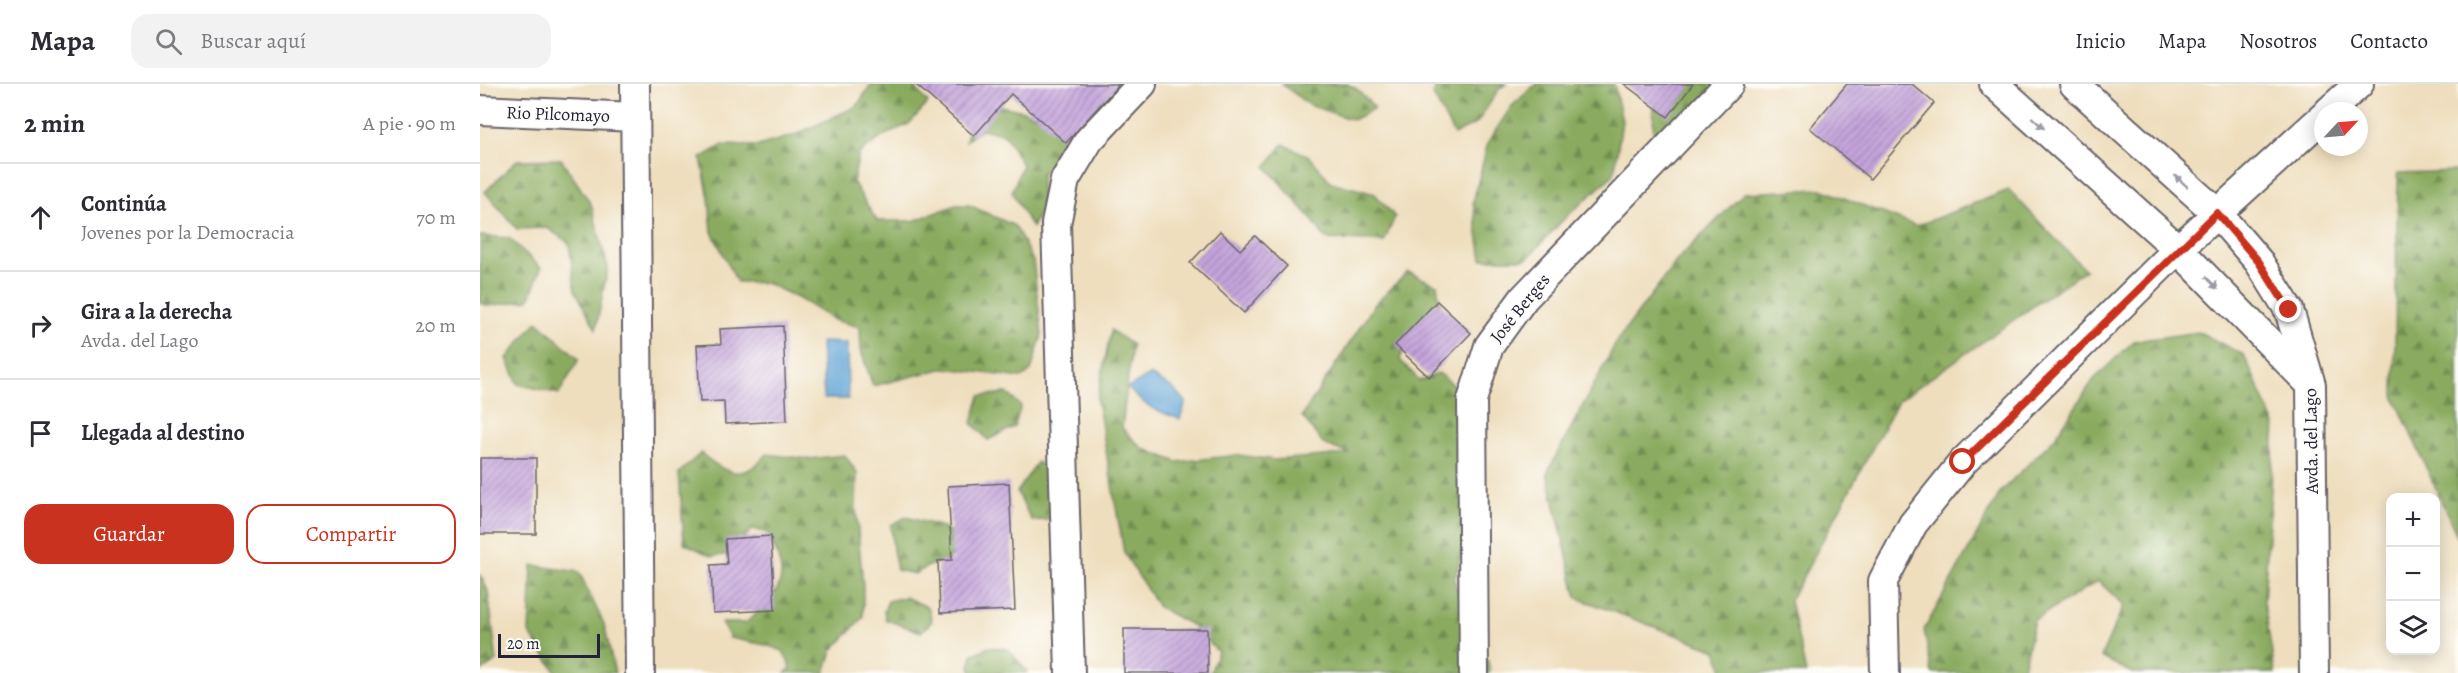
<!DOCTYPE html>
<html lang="es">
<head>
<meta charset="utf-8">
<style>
  :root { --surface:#fff; --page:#f2f2f3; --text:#2b2b33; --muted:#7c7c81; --line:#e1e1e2; --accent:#c8321e }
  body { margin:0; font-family:Alegreya,serif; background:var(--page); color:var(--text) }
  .controls { position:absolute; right:18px; bottom:18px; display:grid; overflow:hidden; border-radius:12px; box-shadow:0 3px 15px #0003 }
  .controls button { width:54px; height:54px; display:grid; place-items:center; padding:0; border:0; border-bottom:2px solid var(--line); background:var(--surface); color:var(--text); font:30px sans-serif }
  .compass { position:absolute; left:1834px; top:18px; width:54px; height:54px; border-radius:50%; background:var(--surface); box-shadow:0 3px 15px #0003; rotate:64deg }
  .scale { position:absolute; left:18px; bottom:15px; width:102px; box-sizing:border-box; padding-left:6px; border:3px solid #22223b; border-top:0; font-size:16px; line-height:21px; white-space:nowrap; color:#22223b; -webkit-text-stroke:4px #fdfcf7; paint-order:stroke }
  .stop { position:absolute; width:18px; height:18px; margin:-14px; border:4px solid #c8321e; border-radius:50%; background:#fff }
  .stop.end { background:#c8321e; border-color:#fff; box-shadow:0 2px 6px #0008 }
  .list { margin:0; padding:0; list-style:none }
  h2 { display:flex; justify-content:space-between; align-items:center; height:78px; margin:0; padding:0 24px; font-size:26px }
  h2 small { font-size:20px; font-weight:400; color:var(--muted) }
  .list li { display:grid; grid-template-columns:39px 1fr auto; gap:18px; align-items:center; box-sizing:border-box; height:108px; padding:0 24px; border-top:2px solid var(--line) }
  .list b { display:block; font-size:22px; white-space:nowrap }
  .list p { margin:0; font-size:20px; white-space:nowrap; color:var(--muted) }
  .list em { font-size:20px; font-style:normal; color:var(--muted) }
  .actions { display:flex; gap:12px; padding:18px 24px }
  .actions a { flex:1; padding:14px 0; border:2px solid var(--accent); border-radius:18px; text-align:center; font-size:21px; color:var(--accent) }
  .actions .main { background:var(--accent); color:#fff }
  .icon { flex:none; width:33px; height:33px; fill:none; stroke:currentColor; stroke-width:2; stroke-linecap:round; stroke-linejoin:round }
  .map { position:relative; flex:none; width:1978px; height:589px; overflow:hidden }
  header { display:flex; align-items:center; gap:36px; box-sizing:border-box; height:84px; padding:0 30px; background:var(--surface); border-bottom:2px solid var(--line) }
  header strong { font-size:28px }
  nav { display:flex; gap:33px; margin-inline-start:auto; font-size:21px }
  .search { width:420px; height:54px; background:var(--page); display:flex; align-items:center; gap:15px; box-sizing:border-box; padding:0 21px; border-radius:18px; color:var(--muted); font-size:22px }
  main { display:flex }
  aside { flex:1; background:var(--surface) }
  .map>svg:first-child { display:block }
  .forest { fill:url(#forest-firs); stroke:#56664d; stroke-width:1.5 }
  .water { fill:#63a6d7; stroke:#426489; stroke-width:1.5 }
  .building { fill:url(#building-hatch) }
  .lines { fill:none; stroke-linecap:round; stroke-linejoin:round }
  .street-casing { stroke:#696468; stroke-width:32 }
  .street { stroke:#fff; stroke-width:28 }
  .oneway { fill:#9c9ca7 }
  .route { stroke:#c8321e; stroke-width:8 }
  .labels { text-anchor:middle; stroke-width:4.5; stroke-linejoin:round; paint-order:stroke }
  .street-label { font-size:18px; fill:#22223b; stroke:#fdfcf7 }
</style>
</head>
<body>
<header>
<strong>Mapa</strong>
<div class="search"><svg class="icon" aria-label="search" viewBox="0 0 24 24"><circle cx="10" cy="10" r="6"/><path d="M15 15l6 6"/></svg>Buscar aquí</div>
<nav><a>Inicio</a><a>Mapa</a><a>Nosotros</a><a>Contacto</a></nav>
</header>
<main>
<aside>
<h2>2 min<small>A pie · 90 m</small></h2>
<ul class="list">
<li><svg class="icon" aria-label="ahead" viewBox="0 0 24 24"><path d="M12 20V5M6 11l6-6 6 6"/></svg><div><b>Continúa</b><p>Jovenes por la Democracia</p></div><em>70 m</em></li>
<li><svg class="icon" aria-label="right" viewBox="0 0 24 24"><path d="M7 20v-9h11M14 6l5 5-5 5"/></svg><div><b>Gira a la derecha</b><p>Avda. del Lago</p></div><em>20 m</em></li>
<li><svg class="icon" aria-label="arrive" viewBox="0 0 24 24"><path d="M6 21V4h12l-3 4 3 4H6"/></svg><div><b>Llegada al destino</b></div></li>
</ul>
<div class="actions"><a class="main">Guardar</a><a>Compartir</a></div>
</aside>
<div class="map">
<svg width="1978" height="589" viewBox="0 0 1978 589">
  <defs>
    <pattern id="forest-firs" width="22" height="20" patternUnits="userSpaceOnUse" patternTransform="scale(1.5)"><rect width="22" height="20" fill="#8aab5f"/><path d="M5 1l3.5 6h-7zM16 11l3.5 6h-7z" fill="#708b50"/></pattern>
    <pattern id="building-hatch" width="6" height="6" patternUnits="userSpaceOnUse" patternTransform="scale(1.5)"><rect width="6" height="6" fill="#c4a4db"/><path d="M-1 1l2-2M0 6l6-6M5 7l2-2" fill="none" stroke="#9f85b3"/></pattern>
  </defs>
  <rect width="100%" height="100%" fill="#fdfcf7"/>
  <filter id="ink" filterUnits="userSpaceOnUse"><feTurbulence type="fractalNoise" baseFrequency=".0167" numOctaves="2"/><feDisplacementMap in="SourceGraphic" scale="12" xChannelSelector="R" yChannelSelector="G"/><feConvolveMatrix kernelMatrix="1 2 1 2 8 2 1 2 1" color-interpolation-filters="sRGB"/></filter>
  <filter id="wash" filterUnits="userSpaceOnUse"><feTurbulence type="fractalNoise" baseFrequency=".008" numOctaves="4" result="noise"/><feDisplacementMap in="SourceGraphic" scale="24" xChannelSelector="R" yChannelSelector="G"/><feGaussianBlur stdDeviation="1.35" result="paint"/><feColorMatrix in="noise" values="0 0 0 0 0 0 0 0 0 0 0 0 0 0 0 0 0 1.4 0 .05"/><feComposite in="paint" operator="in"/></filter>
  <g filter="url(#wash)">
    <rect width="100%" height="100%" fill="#eedebd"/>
    <path class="forest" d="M391,0H432L448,19L429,40L405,51L379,70L373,98L397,137H433L476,121H489L535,142L553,177L562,251L551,287L542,294L465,284L393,302L381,267L380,243L354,236L316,213L286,199L257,198L232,148L229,114L221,74L243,61L278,62L315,51L377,22Z
      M802,0H868L877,5L895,24L873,36L829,21Z
      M957,0H1026L1019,5L997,39L974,51L953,11Z
      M1056,0H1134L1142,37L1134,90L1084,135L1047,175H1002L993,118L1008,58L1031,23Z
      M1174,0H1249L1212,38L1173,58Z
      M521,22L544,27L576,40L587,64L561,90L562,122L552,144L532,108L542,81L525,51L502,45L486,57L489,42Z
      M803,60L829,72L851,98L895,110L915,133L904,158L846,155L830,133L786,83Z
      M81,75L111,120L128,184L116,245L95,206L89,159L67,144L37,145L5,108L37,76Z
      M1978,87V454L1914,312L1918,89Z
      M1341,105L1436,142L1529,106L1605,186L1418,317L1310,517L1326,589H1244L1236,566L1097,514L1067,389L1137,257L1198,175L1264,109Z
      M0,152L29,154L61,184L49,216L8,222L0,219Z
      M928,188L957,201L964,244L953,247L937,238L928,250L920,276L940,297L959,289L980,306L978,365L993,434L974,496L1008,578L1010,589H730L738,568L715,543L678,523L644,469L617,316L631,246L652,261L642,344L662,364L697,378L758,371L794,376L869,370L843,360L822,332L895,220Z
      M57,237L99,275L79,310L38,300L27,274Z
      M1719,248L1764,271L1795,341L1784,517L1795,589H1652L1621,573L1644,521L1618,497L1554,536L1542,589H1452L1444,546L1521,407L1574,355L1614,295L1654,257Z
      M527,309L541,322L534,343L508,356L492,339L500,312Z
      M221,369C246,391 264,398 287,370L329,375L365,371L377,389L376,425L383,501V533L352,567L345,589H305L311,584L303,567L286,561L250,554L242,539H266C305,503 310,497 288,449L273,445L245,471L231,472L204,459L199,389Z
      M557,378C582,394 576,409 575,435L552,437L537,408Z
      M426,433L459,442L485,457L467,476L452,480L435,490L417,486L413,466L411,441Z
      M52,481L99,488L124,540L135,589H77L49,549Z
      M0,489L8,507L17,577L0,588Z
      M425,513L448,523L452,537L441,548L406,536L404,527L408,517Z
      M508,563L528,565L547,587L546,589H492L490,581L492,571Z"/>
    <path class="water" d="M341,258L367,259L368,315H344Z
      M670,291L691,303L706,318L700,335C679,328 663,322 648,304Z"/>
    <g id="blocks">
      <path class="building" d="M435,0H639L586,59L531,10L494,52Z
        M1144,0H1213L1188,33Z
        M1367,0H1432L1454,19L1390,95L1330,44Z
        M740,147L760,166L775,152L807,182L764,229L710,179Z
        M957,217L991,249L949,293L915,261Z
        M303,242L307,337L245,340L244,317L220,318L217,261L241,260L240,245Z
        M0,374H56V450H0Z
        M529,399L535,526L460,529L458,477L472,476L468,402Z
        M291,452L295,526L233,529L231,481L247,480L245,455Z
        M644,545H727L728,589H644Z"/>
    </g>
  </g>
  <g filter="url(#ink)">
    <use href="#blocks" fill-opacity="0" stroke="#696468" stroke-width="1.5"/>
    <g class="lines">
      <g class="street-casing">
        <path id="street" d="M155,0L160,589
          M1514,0L1698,165L1828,298
          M1594,0L1737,129L1779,178L1809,226L1831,301L1834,589
          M0,26L155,33
          M1849,27L1879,0
          M590,589L576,140L585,96L609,56L662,0
          M994,589L992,316L1009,262L1044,214L1249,0
          M1405,589L1403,497L1433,440L1483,378L1698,165L1843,33"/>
      </g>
      <use href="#street" class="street"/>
    </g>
    <defs><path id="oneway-solid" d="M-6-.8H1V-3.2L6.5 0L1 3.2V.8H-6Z" transform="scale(1.5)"/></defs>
    <g class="oneway">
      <use href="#oneway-solid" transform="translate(1558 39) rotate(42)"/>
      <use href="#oneway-solid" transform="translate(1701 97) rotate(-138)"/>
      <use href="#oneway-solid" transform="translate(1732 199) rotate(45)"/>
    </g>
  </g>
  <g class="lines" filter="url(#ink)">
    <path class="route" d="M1483,378L1737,129L1779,178L1809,226"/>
  </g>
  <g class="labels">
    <g class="street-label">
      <text transform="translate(78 30) rotate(2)" y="6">Rio Pilcomayo</text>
      <text transform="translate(1040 224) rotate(-51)" y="6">José Berges</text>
      <text transform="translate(1831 357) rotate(-91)" y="6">Avda. del Lago</text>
    </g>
  </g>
</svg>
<div class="controls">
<button>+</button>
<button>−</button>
<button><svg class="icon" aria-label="layers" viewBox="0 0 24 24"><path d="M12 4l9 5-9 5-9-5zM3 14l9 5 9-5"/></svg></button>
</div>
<svg class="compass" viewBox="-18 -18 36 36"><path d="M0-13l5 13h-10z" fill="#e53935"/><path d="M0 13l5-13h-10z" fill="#7c7c81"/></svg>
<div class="scale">20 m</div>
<div class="stop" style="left:1483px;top:378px"></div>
<div class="stop end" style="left:1809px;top:226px"></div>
</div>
</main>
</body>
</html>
